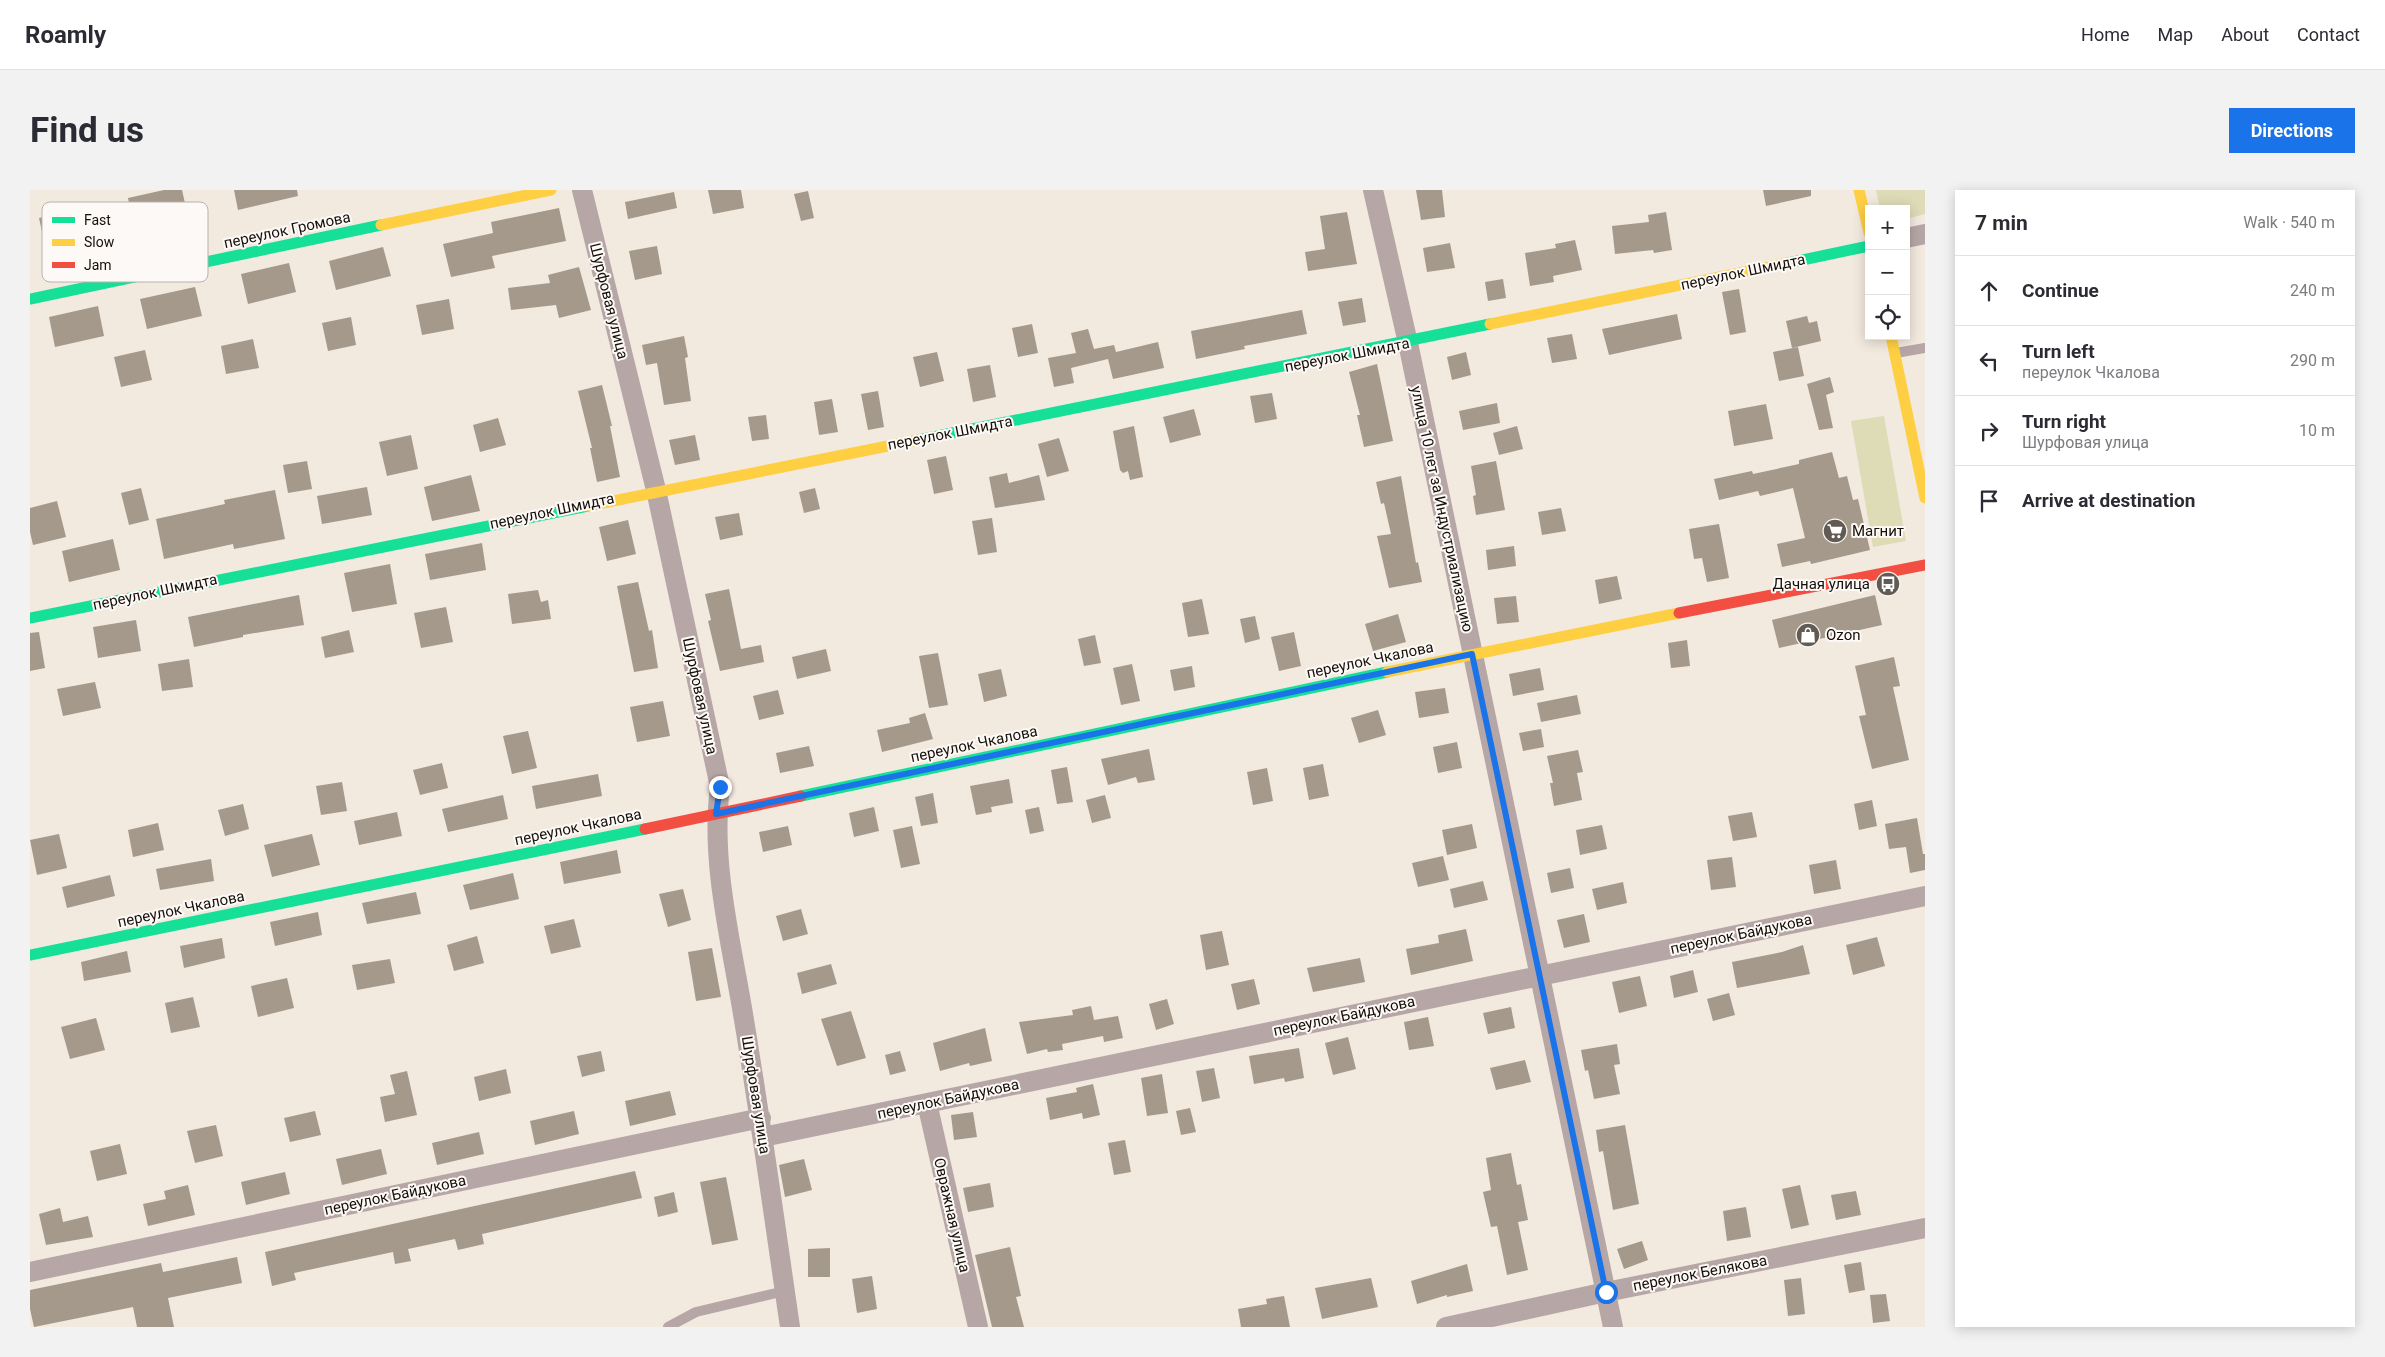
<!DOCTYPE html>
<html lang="en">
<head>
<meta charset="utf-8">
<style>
  :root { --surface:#fff; --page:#f2f2f3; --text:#2b2b33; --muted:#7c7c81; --line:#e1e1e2; --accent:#1a73e8 }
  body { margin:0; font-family:Roboto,sans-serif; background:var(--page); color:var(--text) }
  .controls { position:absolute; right:15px; top:15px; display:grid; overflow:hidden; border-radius:0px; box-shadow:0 2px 12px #0003 }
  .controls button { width:45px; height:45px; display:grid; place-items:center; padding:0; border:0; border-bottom:1px solid var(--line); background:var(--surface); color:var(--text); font:25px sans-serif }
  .stop { position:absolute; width:15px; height:15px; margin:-11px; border:4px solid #1a73e8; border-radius:50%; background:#fff }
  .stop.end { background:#1a73e8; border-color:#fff; box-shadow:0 1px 5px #0008 }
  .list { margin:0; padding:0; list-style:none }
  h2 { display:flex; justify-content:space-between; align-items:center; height:65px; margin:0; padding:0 20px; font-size:21px }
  h2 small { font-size:16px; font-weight:400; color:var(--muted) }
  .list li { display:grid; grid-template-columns:32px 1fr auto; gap:15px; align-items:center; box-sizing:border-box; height:70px; padding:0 20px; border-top:1px solid var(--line) }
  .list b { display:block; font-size:19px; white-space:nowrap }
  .list p { margin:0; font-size:16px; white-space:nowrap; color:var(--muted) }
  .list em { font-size:16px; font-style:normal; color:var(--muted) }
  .icon { flex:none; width:28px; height:28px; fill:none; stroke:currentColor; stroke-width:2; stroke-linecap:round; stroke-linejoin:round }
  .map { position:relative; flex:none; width:1895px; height:1137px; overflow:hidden; border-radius:0px }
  header { display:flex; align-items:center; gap:30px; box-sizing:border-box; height:70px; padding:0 25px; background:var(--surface); border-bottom:1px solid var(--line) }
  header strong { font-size:24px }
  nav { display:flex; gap:28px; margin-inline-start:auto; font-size:18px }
  .intro { display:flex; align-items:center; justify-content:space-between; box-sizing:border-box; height:120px; padding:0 30px }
  h1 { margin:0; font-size:35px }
  .button { padding:12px 22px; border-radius:0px; background:var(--accent); color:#fff; font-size:18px; font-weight:700 }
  main { display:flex; gap:30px; padding:0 30px }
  aside { flex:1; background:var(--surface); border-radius:0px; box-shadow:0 2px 12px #0003 }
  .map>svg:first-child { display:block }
  .green { fill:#dedcb7 }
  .building { fill:#a4998b }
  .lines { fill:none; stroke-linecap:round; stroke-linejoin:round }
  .lane { stroke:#b7a6a6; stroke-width:10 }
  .street { stroke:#b7a6a6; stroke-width:20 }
  .fast { stroke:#16e098; stroke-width:11 }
  .slow { stroke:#ffcf43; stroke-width:11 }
  .jam { stroke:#f24e42; stroke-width:11 }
  .route { stroke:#1a73e8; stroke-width:6 }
  .labels { text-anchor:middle; stroke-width:4; stroke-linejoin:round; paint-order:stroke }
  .street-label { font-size:15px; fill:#150f09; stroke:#fdf9f6 }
  .poi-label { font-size:15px; fill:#150f09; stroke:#fdf9f6; text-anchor:start }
  .key { fill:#fdf9f6; stroke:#b7b3af; stroke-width:1 }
  .key-label { font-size:14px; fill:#150f09 }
</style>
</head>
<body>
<header>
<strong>Roamly</strong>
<nav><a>Home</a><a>Map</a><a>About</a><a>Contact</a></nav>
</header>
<div class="intro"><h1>Find us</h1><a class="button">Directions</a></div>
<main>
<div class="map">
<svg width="1895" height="1137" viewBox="0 0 1895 1137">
  <rect width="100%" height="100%" fill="#f2e9df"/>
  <path class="green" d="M1846,0H1895V24L1876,29V19H1850Z
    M1854,226L1876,351L1843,357L1821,231Z"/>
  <path class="building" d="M134,0H152L159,31L105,42L98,8Z
    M204,0H267L268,6L208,20Z
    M678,0H711L714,18L683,24Z
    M1386,0H1412L1415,27L1391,30Z
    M1733,0H1781V6L1736,16Z
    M778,1L784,28L771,31L764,4Z
    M644,2L647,18L598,29L595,12Z
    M55,17L63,50L16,60L9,28Z
    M529,18L536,51L462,66L465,78L421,87L413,54L463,43L461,32Z
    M1317,22L1327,74L1278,81L1275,62L1295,59L1290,26Z
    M1636,22L1642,60L1624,63L1623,60L1585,64L1582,36L1619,32L1618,25Z
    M1545,50L1552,80L1523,86L1524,92L1500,96L1495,63L1526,58L1525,54Z
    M1420,53L1425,78L1397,82L1393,58Z
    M627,56L632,84L605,90L599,61Z
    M353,57L361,86L306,100L299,71Z
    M259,73L266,102L218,114L211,84Z
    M549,77L561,120L529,128L526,115L481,120L478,98L520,93L518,85Z
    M1473,89L1476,108L1458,111L1455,92Z
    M165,97L172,126L117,139L110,109Z
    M1709,99L1716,142L1700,145L1692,102Z
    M1332,108L1336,132L1313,136L1308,112Z
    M419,109L424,139L392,145L386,115Z
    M68,116L74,146L25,157L19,127Z
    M1272,120L1277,144L1214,156L1215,159L1166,169L1161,141Z
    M1647,124L1652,149L1579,165L1572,139Z
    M1777,126L1779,133L1787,131L1791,151L1762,158L1756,131Z
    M321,127L326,155L298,161L292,133Z
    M1002,134L1008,163L988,167L982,138Z
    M1058,139L1064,159L1084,155L1086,162L1128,152L1134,178L1083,189L1078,169L1041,178L1044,193L1024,197L1018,168L1046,163L1041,143Z
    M1542,144L1547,169L1522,173L1517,148Z
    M654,146L658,167L655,168L661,211L634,215L627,173L616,175L612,155Z
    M223,149L229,178L196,184L191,156Z
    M1768,157L1774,186L1749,191L1743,162Z
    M115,160L122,190L91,197L84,167Z
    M907,162L914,191L890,197L883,167Z
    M1436,162L1441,185L1422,190L1417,167Z
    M1347,174L1363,251L1334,257L1327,225H1330L1319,182Z
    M960,175L966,207L943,212L937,179Z
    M1800,187L1804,202L1796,205L1803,238L1789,240L1777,194Z
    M572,195L582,236H580L590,287L567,292L560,258H562L548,201Z
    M848,201L854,237L838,240L831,204Z
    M1242,203L1247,229L1225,233L1220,206Z
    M802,209L808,242L789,245L784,212Z
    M1467,213L1470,233L1433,240L1429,221Z
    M1736,214L1743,249L1704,256L1698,221Z
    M1164,219L1171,245L1140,253L1133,227Z
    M736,225L739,249L722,251L718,227Z
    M468,228L476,255L450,262L443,235Z
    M1104,236L1113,287L1100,290L1098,281L1093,283L1090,280L1083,241Z
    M1487,236L1493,259L1469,265L1463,243Z
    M381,245L388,279L357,286L349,252Z
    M665,245L670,270L645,275L639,250Z
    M1029,248L1039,281L1017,287L1008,254Z
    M1802,262L1809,288L1817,286L1823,310L1828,309L1840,360L1781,374L1780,371L1752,377L1747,354L1775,348L1763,298L1730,306L1728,301L1689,310L1684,289L1722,281L1723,284L1769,274V270Z
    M916,266L923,300L904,304L897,270Z
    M277,271L282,299L258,303L253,275Z
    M1466,271L1475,320L1446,325L1443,306L1446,305L1441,276Z
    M977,283L979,293L1009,285L1015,310L965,318L959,287Z
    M441,285L450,321L402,331L394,297Z
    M1371,286L1386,373L1388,372L1392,392L1359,398L1347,346L1361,344L1354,313L1351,314L1346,292Z
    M337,297L342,325L292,334L287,306Z
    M111,298L119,330L99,335L91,303Z
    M785,298L790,319L774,323L769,302Z
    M245,300L255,349L204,359L203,354L134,369L126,329L195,314L194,310Z
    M27,311L36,347L3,355L0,342V318Z
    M1531,318L1536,341L1512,345L1508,322Z
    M709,323L713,345L690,350L685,327Z
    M962,328L967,362L948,365L942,331Z
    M598,330L606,364L577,371L569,337Z
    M1689,334L1699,388L1677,392L1672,368L1664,369L1659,339Z
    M83,349L90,380L39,392L32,361Z
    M452,353L456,380L400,390L395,364Z
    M1484,356L1486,376L1458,380L1456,360Z
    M360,374L367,414L322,422L314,383Z
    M1587,386L1592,409L1569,414L1565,390Z
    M608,392L619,441L622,440L628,478L604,482L587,396Z
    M699,399L711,459L731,455L734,472L690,481L678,431L681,430L675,404Z
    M508,400L511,412L518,410L521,429L482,434L478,404Z
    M269,405L274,435L213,445V447L164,457L158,427Z
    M1845,405L1852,435L1749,458L1742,430Z
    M1486,406L1489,432L1467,434L1464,408Z
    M1172,409L1179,444L1158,447L1152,413Z
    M416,417L423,452L391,458L384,423Z
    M1368,424L1376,452L1343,461L1335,434Z
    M1225,426L1230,449L1215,453L1210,429Z
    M106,430L111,461L68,468L63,437Z
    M319,440L324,462L295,468L291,447Z
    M9,442L15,478L0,481V443Z
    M1264,442L1271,476L1249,481L1241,447Z
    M1065,445L1071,473L1054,476L1048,449Z
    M1657,450L1660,476L1641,478L1638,453Z
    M796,459L801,481L767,489L762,467Z
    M908,463L918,515L899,518L889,466Z
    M1864,467L1870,496L1863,497L1879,570L1842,579L1829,526L1836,525L1825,476Z
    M159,469L163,497L132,501L128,474Z
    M1102,474L1110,511L1091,515L1083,478Z
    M1162,476L1165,497L1144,501L1140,480Z
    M1510,478L1514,500L1483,506L1479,484Z
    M971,479L977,506L954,512L948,484Z
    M65,492L71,518L33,526L27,499Z
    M1415,498L1419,523L1389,528L1385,502Z
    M748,500L754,524L729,530L723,506Z
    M1547,505L1551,524L1511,532L1507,513Z
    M633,511L640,546L607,552L600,517Z
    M1348,520L1356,545L1329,553L1321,528Z
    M895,523L903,549L852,562L847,540L880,533L879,528Z
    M1511,539L1514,557L1493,561L1489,543Z
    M498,541L507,578L482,584L473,546Z
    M1427,552L1432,578L1408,583L1403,557Z
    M779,556L784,576L750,583L746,563Z
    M1119,559L1125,590L1108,593L1106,587L1078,595L1071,569Z
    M1548,560L1553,582L1547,583L1552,610L1524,616L1520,593H1523L1517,566Z
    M412,573L418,598L390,605L383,580Z
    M1293,574L1299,606L1279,610L1273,578Z
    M1037,577L1043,612L1027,614L1021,580Z
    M1237,578L1243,611L1223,615L1217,582Z
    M568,584L572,606L506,619L502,596Z
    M979,589L983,613L961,617L962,622L946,625L940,596Z
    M312,592L317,621L291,625L286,596Z
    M903,603L908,633L891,636L885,607Z
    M473,605L478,629L418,642L412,619Z
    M1075,605L1081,628L1062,633L1056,610Z
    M1842,610L1847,636L1829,640L1824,614Z
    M213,614L219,639L195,646L188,620Z
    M844,617L849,641L824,647L819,623Z
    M1009,617L1014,641L1000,644L995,620Z
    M367,622L372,646L329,655L324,631Z
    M1722,622L1727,647L1703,651L1698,626Z
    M1887,628L1893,664H1895V680L1880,683L1876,657L1859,659L1855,634Z
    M128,633L134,660L103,667L98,640Z
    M1442,634L1447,658L1417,665L1412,640Z
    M1572,635L1577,659L1550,665L1546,640Z
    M758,636L762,655L733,662L729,642Z
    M882,636L890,674L871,678L863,640Z
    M29,644L37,678L7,685L0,650Z
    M282,644L290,675L242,687L234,655Z
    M587,660L591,683L534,694L530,672Z
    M1413,666L1419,690L1388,697L1382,673Z
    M1702,667L1706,697L1681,700L1677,670Z
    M181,669L184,691L130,700L126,679Z
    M1806,670L1811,699L1784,704L1779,675Z
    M1540,678L1544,698L1521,703L1517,683Z
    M483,683L489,709L440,720L433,695Z
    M80,685L85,706L37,718L32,697Z
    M1453,691L1458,710L1424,718L1420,699Z
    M1593,692L1597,713L1567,720L1562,699Z
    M653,699L661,730L638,737L629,704Z
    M386,702L391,724L337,734L332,713Z
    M771,719L778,744L753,751L746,726Z
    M288,722L292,745L245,756L240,732Z
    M1554,724L1560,752L1534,758L1527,730Z
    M544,729L551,757L521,764L514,736Z
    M1436,739L1443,771L1381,785L1376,759L1409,753L1408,745Z
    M1192,741L1199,775L1176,780L1170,745Z
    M447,746L454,773L424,781L417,755Z
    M1847,747L1855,776L1823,785L1816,755Z
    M192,748L195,768L154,778L150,756Z
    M1773,755L1780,784L1707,798L1702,772L1752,762Z
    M682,758L691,807L666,811L658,762Z
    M97,761L101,782L54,791L51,772Z
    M1330,768L1335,792L1283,802L1277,778Z
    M360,769L365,793L327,800L322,775Z
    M801,774L807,794L772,804L767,783Z
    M1663,780L1668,802L1644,808L1640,786Z
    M1610,786L1617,816L1589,823L1582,792Z
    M257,788L264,818L228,827L221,796Z
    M1224,789L1230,814L1207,820L1201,794Z
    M1699,803L1705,825L1683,831L1677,809Z
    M163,807L170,837L141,843L135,813Z
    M1137,809L1144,834L1126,840L1119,814Z
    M1061,816L1064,830L1088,826L1093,848L1074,852L1073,846L1032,854L1033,860L1018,862L1017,859L997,864L989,832L1043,825L1042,820Z
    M1481,817L1485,838L1458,844L1453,823Z
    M821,821L836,868L807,876L791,829Z
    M1398,827L1404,856L1379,860L1374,832Z
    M66,828L75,860L40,869L31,837Z
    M955,838L962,871L940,876L939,873L910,881L903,853Z
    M1318,847L1326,879L1303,885L1295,853Z
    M1587,854L1590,874L1584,875L1590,904L1564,909L1558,880L1555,881L1551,860Z
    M1269,858L1274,888L1255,892L1254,888L1224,894L1219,866Z
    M571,861L575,881L552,887L547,866Z
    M870,861L876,881L860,885L855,865Z
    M1495,870L1501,892L1466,900L1460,878Z
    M1184,878L1190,908L1172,912L1166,881Z
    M476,879L481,903L449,911L444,887Z
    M377,881L387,925L355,932L350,907L365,904L360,885Z
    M1132,884L1138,923L1117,926L1111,888Z
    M1063,894L1070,925L1053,929L1052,923L1020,930L1016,908L1047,902L1046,898Z
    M640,901L646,925L600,936L595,911Z
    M1160,918L1166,942L1151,945L1146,921Z
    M285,921L291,945L260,952L254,928Z
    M544,921L549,944L505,955L500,931Z
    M943,922L947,947L924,950L921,925Z
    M186,935L193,966L165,973L157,941Z
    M1595,935L1609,1014L1583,1020L1573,961L1569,962L1566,940Z
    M449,942L454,964L407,975L402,953Z
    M1095,950L1101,982L1084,985L1078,953Z
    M90,954L97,984L67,991L60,961Z
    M351,959L357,984L312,995L306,969Z
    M1481,963L1487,995L1491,994L1498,1030L1488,1032L1498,1080L1477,1085L1467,1036L1461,1037L1453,1002L1461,1000L1456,968Z
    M774,969L782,1000L755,1007L749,975Z
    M605,981L612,1008L452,1044L454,1054L428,1060L425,1049L378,1059L381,1071L365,1074L363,1062L264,1083L266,1090L242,1096L235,1062Z
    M255,982L260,1004L216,1015L211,992Z
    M696,987L708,1050L682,1055L670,992Z
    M960,993L964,1017L938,1022L933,998Z
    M158,995L165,1025L118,1036L113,1014L136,1009L134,1001Z
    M1770,995L1779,1035L1761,1039L1752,999Z
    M1826,1001L1831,1025L1806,1030L1801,1005Z
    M644,1002L648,1022L628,1027L624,1007Z
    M1716,1017L1721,1047L1697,1051L1693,1021Z
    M30,1018L33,1032L58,1026L63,1047L16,1055L9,1024Z
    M1612,1051L1618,1070L1594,1079L1587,1059Z
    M980,1057L991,1106L986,1107L994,1137H962L945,1065Z
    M800,1058V1087H778V1059Z
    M207,1067L212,1093L138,1108L144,1137H107L103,1117L4,1137L0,1119V1100L131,1073L133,1082Z
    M1831,1072L1835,1100L1819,1103L1814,1075Z
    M1437,1074L1443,1101L1417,1107V1105L1387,1114L1381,1091Z
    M842,1086L847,1119L827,1123L822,1089Z
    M1341,1088L1348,1117L1292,1129L1285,1098Z
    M1771,1088L1775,1124L1758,1126L1754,1090Z
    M1856,1104L1860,1131L1843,1133L1840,1105Z
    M1254,1106L1260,1137H1211L1208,1119L1237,1114L1236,1109Z"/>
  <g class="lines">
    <path class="lane" d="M1866,163L1895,158
      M638,1137L666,1122L755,1101"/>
    <path class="street" d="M552,0L626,300L690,597C680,673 702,755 714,830C731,932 745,1034 760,1137
      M1343,0L1378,153L1583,1137
      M1876,48L1895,44
      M897,913L948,1137
      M733,947L1895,706
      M0,1082L731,928
      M1416,1137L1576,1102L1895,1038"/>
    <path class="fast" d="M1758,73L1839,56
      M0,109L351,35
      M888,250L1460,134
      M0,428L558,316
      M771,606L1357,482
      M0,765L615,639"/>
    <path class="slow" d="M1829,0L1839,43
      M351,35L521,0
      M1460,134L1758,73
      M1861,146L1895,308
      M558,316L888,250
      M1357,482L1649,423"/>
    <path class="jam" d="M1649,423L1895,375
      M615,639L771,606"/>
  </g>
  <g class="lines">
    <path class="route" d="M690,597L686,624L1442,464L1576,1102"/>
  </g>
  <defs>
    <g id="supermarket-disc" transform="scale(1.25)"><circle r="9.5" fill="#625b54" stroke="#fdf9f6"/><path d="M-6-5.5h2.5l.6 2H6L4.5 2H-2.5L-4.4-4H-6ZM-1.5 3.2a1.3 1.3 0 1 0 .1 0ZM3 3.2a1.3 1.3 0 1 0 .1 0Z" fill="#fff"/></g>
    <g id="bus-disc" transform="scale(1.25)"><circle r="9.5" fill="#625b54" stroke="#fdf9f6"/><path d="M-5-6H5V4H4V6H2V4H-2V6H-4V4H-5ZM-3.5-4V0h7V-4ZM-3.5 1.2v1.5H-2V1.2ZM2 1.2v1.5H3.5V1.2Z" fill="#fff"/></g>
    <g id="shop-disc" transform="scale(1.25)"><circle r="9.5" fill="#625b54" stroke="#fdf9f6"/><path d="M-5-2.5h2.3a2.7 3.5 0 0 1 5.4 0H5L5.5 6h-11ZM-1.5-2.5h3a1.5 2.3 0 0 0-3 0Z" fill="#fff"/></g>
  </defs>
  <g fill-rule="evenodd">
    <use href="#supermarket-disc" x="1805" y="341"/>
    <use href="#bus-disc" x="1858" y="394"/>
    <use href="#shop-disc" x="1778" y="445"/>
  </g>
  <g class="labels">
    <g class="street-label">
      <text transform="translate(257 40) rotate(-12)" y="5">переулок Громова</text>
      <text transform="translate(1713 82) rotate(-12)" y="5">переулок Шмидта</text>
      <text transform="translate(579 111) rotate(76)" y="5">Шурфовая улица</text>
      <text transform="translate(1317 165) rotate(-11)" y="5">переулок Шмидта</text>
      <text transform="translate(920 243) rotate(-11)" y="5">переулок Шмидта</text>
      <text transform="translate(1412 319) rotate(78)" y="5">улица 10 лет за Индустриализацию</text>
      <text transform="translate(522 321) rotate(-12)" y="5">переулок Шмидта</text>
      <text transform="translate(125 402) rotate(-12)" y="5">переулок Шмидта</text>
      <text transform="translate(1340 470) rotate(-12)" y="5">переулок Чкалова</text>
      <text transform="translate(670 506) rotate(78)" y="5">Шурфовая улица</text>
      <text transform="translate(944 554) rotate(-12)" y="5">переулок Чкалова</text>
      <text transform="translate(548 637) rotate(-12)" y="5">переулок Чкалова</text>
      <text transform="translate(151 719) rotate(-12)" y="5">переулок Чкалова</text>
      <text transform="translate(1711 744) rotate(-12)" y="5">переулок Байдукова</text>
      <text transform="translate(1314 826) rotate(-12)" y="5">переулок Байдукова</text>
      <text transform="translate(726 905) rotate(81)" y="5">Шурфовая улица</text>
      <text transform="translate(918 909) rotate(-12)" y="5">переулок Байдукова</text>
      <text transform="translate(365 1005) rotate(-12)" y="5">переулок Байдукова</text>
      <text transform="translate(922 1025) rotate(77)" y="5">Овражная улица</text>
      <text transform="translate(1670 1083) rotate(-11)" y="5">переулок Белякова</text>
    </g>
    <g class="poi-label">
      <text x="1822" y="346">Магнит</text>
      <text x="1840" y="399" text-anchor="end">Дачная улица</text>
      <text x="1796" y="450">Ozon</text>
    </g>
  </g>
  <rect x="12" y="12" width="166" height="80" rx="8" class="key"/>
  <rect x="22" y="27" width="23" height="6" fill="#16e098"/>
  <rect x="22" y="49" width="23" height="7" fill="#ffcf43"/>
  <rect x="22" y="72" width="23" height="6" fill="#f24e42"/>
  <g class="key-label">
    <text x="54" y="35">Fast</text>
    <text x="54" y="57">Slow</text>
    <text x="54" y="80">Jam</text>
  </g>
</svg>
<div class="controls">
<button>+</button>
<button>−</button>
<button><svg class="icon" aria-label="locate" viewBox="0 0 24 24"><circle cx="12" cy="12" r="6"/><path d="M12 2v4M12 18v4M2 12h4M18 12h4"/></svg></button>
</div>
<div class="stop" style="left:1576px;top:1102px"></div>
<div class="stop end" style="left:690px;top:597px"></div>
</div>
<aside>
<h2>7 min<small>Walk · 540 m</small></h2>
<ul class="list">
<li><svg class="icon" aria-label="ahead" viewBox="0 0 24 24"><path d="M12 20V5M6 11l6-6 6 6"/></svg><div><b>Continue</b></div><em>240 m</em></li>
<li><svg class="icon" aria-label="left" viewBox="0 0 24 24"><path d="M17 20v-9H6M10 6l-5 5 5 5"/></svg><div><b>Turn left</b><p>переулок Чкалова</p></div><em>290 m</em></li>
<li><svg class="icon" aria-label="right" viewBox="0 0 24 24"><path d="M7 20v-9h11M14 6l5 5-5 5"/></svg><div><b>Turn right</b><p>Шурфовая улица</p></div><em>10 m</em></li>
<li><svg class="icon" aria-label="arrive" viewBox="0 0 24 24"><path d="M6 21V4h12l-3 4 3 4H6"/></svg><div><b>Arrive at destination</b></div></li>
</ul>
</aside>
</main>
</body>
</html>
